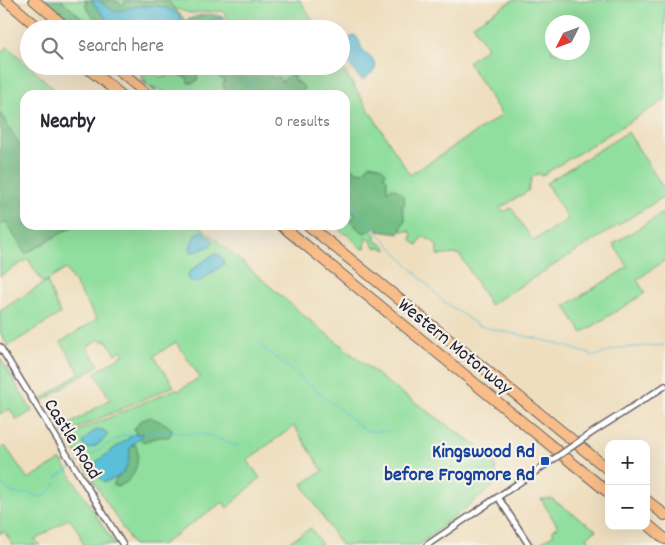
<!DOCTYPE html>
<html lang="en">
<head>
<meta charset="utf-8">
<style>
  :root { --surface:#fff; --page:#f2f2f3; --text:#2b2b33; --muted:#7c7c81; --line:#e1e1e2 }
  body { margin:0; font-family:Dekko,sans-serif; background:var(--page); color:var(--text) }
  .controls { position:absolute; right:15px; bottom:15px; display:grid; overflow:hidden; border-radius:10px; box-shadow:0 5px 20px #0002 }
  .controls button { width:45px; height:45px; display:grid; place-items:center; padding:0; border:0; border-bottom:1px solid var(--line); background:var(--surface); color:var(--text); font:25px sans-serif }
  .compass { position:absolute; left:545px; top:15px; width:45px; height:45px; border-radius:50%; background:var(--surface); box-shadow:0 5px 20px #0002; rotate:228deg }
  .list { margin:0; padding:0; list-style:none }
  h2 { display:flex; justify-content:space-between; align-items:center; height:65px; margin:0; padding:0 20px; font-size:21px }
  h2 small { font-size:16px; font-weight:400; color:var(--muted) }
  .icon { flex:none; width:28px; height:28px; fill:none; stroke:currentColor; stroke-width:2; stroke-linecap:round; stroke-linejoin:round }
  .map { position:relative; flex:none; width:665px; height:545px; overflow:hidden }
  .search { position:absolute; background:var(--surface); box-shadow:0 5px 20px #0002; left:20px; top:20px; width:330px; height:55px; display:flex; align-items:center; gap:12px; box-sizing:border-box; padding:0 18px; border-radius:28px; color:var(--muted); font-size:19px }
  .panel { position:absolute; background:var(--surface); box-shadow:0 5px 20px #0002; left:20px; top:90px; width:330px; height:140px; border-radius:15px }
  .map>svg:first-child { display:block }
  .green { fill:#91df9e; stroke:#5a806c; fill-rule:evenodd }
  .forest { fill:#74be85; stroke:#4b7060 }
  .water { fill:#5bbfd9; stroke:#3e708a }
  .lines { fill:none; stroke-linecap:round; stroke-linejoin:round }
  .stream { stroke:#5bbfd9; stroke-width:1 }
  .minor-casing { stroke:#696469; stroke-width:8 }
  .motorway-casing { stroke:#696469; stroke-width:12 }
  .minor { stroke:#fff; stroke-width:5 }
  .motorway { stroke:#f8bd88; stroke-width:10 }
  .minor-bridge-casing { stroke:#696469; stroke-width:8; stroke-linecap:butt }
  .minor-bridge { stroke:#fff; stroke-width:5 }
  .transit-dot { fill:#1a4fb4; stroke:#f7f3e8; stroke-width:2 }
  .labels { text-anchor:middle; stroke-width:4.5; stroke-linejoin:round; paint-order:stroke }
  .street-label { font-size:20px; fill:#22223b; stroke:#f7f3e8 }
  .transit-label { font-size:20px; font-weight:bold; fill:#164399; stroke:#f7f3e8; text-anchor:end }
</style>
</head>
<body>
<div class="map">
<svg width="665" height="545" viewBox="0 0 665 545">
  <rect width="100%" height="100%" fill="#f7f3e8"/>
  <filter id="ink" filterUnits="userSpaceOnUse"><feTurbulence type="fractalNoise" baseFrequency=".02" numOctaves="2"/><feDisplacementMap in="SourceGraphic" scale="10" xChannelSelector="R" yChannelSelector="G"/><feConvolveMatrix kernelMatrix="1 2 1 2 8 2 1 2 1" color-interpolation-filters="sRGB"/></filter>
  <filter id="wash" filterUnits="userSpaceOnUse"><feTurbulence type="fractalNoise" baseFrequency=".0096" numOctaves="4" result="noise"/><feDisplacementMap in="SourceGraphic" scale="20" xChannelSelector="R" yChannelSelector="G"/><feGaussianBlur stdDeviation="1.12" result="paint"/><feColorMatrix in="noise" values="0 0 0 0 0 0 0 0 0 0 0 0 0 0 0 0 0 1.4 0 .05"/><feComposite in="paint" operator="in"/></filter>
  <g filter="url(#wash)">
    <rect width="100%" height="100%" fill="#eedebe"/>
    <path class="green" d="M61,0H86V7L99,18L103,27L108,29H95Z
      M101,0H300L318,29H234L223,11L190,13L155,3L129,8Z
      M513,0H665V100L541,176L539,173L532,177L528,191L500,208L504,212L511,208L533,241L568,219L546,183L628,132L665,191V196L490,305L460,255C451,253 446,256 437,255V246L431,240L423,237L420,240L418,245L415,244L411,239L412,235L410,231H401V227L405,219L402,206L387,190L382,176L385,175L386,172L380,166L370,165L364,171L359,172L345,165V95H299L304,91L277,95L259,66H341L410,175L502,115L468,62L487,48L473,25ZM552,22H582V52H552Z
      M8,47L61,95H25V154L1,114H0V53Z
      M138,66C145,66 155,71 160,77H166L169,73L172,66H174L175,69L219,66L220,78L225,80L223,85L227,95H168L164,91L150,86L161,95H158L141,80L147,84L139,71L140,68Z
      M345,211L355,213C355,225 352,225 364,232L371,230L375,234V240L386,247L387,250L380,247L377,248L373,245L371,240L366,237L365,248L362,249L348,235L343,233L334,225H345Z
      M665,212V260L637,280L645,293L582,333L565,306L628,267L613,244Z
      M6,221L25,254L75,225H199L302,314L389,384L494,458L497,483L419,545H341L302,484L323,471L294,426L247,460L260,478L227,508L223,502L161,545H133L66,436L176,389L178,391L200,377L176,342L154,356L174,386L64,434L61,430L110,399L95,373L124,354L121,350L116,354L106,340L102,342L99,339L87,347L99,365L43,401L42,399L80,373L61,342L97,319L66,269L43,283L28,259L0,276V225Z
      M47,281L60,314L8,346L0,332V311Z
      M0,358L32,411L17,420L10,409L0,414Z
      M5,446L28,479L61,460L115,545H83L79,532L69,518L35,540L40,545H13L4,531L0,534V449Z
      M541,499H552L596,530L587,537L592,545H576L575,544L573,545H537L554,534L552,530L558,527Z
      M311,528L322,545H284Z"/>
    <path class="forest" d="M42,0H61L95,29H81L67,17L61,16Z
      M86,0H114L123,5L126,1L168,0C173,9 181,13 185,21C197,15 213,12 225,18L222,24L207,29H108L103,28L99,19L93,17L86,7Z
      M174,66H198L196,69L198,71L197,81L193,83H188L187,77H184L180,75L182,70L175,69Z
      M219,66H264L268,71L272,78L278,77L282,82L289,75L294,76V80L303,86L304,91L299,95H227L223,85L225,80L220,78Z
      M0,114H1L25,154V225H75L25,254L6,222L0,225Z
      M370,164L380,166L386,172L385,175L383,176L387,179V190L393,188C400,191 404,195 405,204L402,206L405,219L399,234L378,231V227L364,233L357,228L350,220L355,217V213L345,212V189L350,192L351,196L353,191L349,181L352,177L345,174V165L359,172L364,171Z
      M150,417L166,424L173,430L169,437H159L143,442L134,430L140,421Z
      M135,444C143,458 133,489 113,486L128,448Z"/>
    <path class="water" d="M91,0H98L114,12C140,5 159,0 180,16V24L151,22L141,25L109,23Z
      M222,18L239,29H199L198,25L211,20Z
      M354,35C360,39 359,43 362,49C366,55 373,58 376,65L374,71L363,80C357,77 345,57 341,51L343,43Z
      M202,231L212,239L213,243L208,247L192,253L190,249C192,242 193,233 202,231Z
      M214,254C221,253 223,258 224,264L198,283L191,282L187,278L190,271Z
      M97,430H103L107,433V436C101,443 94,449 85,448L83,442L90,434Z
      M134,434H144L130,447C129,467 125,477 104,482C98,476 93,471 96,462Z"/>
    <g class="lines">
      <path class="stream" d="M179,18L201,29
        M248,76L251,95
        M345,197L408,265L443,301L479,326L552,342L595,356L619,348L665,345
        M259,344L366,431H389
        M144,434L154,431L203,434L238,446
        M76,464L123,435L133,436
        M57,477L72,467
        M0,483L11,492L20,495L26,493L42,497L47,494L56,483"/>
    </g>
  </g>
  <g filter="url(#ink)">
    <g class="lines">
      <g class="minor-casing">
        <path id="minor" d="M0,347L123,545
          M590,434L665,386
          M498,497L529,545
          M427,545L548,463"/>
      </g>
      <g class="motorway-casing">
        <path id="motorway" d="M6,0L40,29
          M34,0L68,29
          M85,66L121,95
          M113,66L148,95
          M281,225L609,493
          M308,225L609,470
          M646,500L665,515
          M646,523L665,539"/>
      </g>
      <use href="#minor" class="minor"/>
      <use href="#motorway" class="motorway"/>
      <g class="minor-bridge-casing">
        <path id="minor-bridge" d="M548,463L590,434"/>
      </g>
      <use href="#minor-bridge" class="minor-bridge"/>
    </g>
  </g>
  <rect class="transit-dot" x="540" y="456" width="10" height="10" rx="2.5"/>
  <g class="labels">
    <g class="street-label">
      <text transform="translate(456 345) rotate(39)" y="7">Western Motorway</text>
      <text transform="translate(74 438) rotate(58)" y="7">Castle Road</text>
    </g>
    <g class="transit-label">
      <text x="535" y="457">Kingswood Rd<tspan x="535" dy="23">before Frogmore Rd</tspan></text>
    </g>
  </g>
</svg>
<div class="controls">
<button>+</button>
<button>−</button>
</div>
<svg class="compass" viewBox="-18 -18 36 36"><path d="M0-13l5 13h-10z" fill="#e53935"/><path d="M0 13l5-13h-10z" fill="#7c7c81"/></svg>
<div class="search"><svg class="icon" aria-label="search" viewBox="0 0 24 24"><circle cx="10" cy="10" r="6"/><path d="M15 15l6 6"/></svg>Search here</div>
<section class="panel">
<h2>Nearby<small>0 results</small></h2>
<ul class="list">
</ul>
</section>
</div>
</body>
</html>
